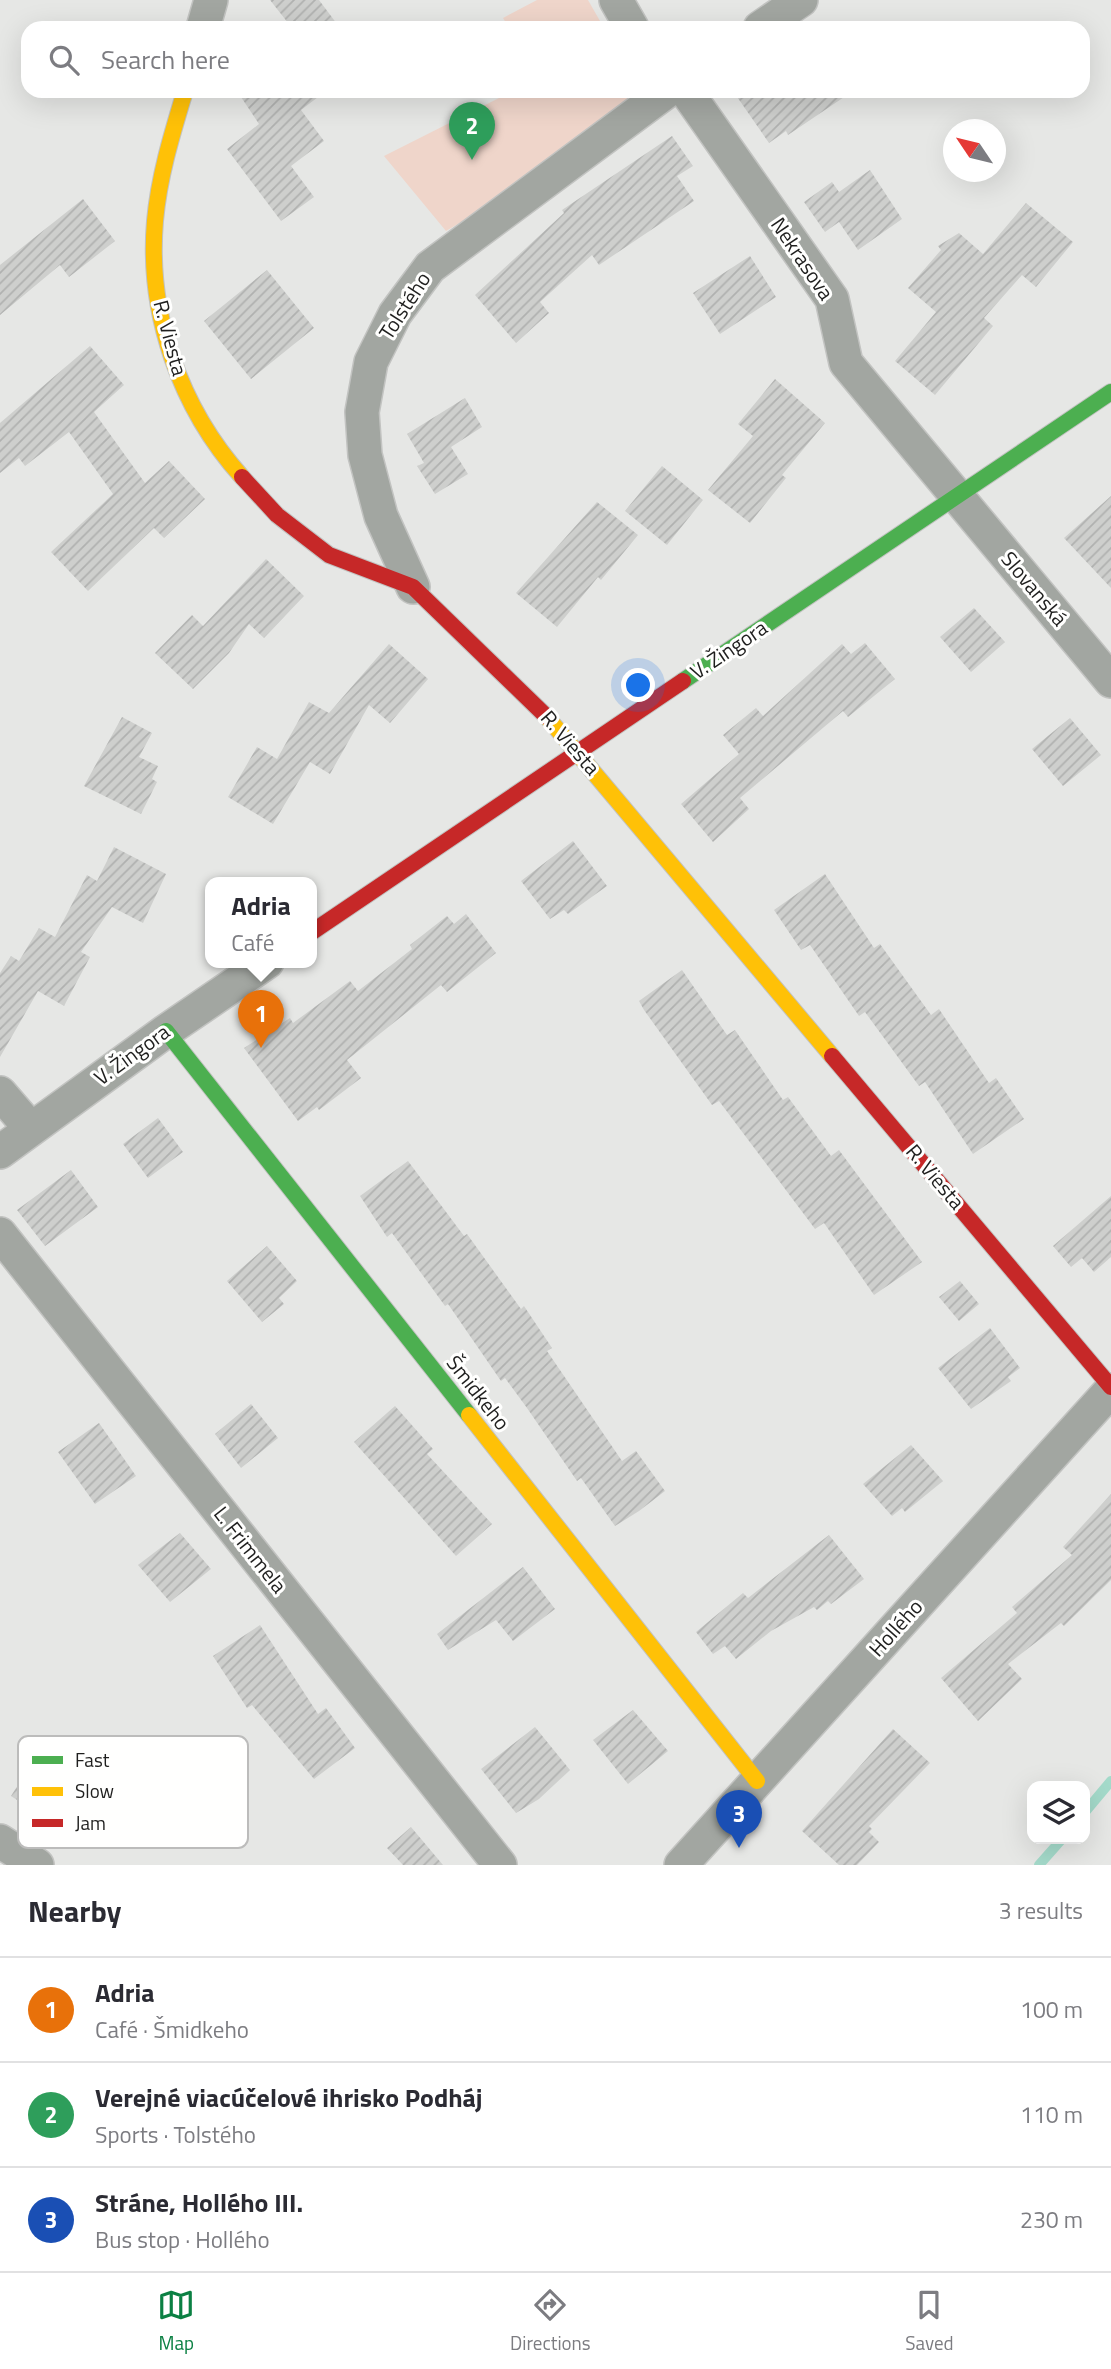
<!DOCTYPE html>
<html lang="en">
<head>
<meta charset="utf-8">
<style>
  :root { --surface:#fff; --page:#f7f7f7; --text:#2b2b33; --muted:#7c7c81; --line:#e1e1e2; --accent:#0b8043 }
  body { margin:0; font-family:"Titillium Web",sans-serif; background:var(--page); color:var(--text) }
  .controls { position:absolute; right:21px; bottom:21px; display:grid; overflow:hidden; border-radius:14px; box-shadow:0 7px 28px #0002 }
  .controls button { width:63px; height:63px; display:grid; place-items:center; padding:0; border:0; border-bottom:2px solid var(--line); background:var(--surface); color:var(--text); font:35px sans-serif }
  .compass { position:absolute; left:943px; top:119px; width:63px; height:63px; border-radius:50%; background:var(--surface); box-shadow:0 7px 28px #0002; rotate:305deg }
  .you { position:absolute; left:639px; top:686px; width:24px; height:24px; margin:-18px; border:5px solid #fff; border-radius:50%; background:#1a73e8; box-shadow:0 0 0 10px #1a73e833 }
  .badge { display:grid; place-items:center; width:46px; height:46px; border-radius:50%; background:var(--accent); color:#fff; font-size:23px; font-weight:700 }
  .pin { position:absolute; translate:-50% -58px; filter:drop-shadow(0 2px 4px #0008) }
  .pin::after { content:''; position:absolute; top:37px; width:24px; height:21px; background:inherit; clip-path:polygon(0 0,100% 0,50% 100%) }
  .popup { position:absolute; left:205px; top:877px; width:112px; height:91px; box-sizing:border-box; display:grid; place-content:center; border-radius:14px; background:var(--surface); filter:drop-shadow(0 2px 5px #0005); font-size:23px; white-space:nowrap; color:var(--muted) }
  .popup b { font-size:26px; color:var(--text) }
  .popup::after { content:''; position:absolute; left:50%; top:100%; margin-left:-14px; border:14px solid transparent; border-top-color:var(--surface) }
  .list { margin:0; padding:0; list-style:none }
  h2 { display:flex; justify-content:space-between; align-items:center; height:91px; margin:0; padding:0 28px; font-size:30px }
  h2 small { font-size:23px; font-weight:400; color:var(--muted) }
  .list li { display:grid; grid-template-columns:46px 1fr auto; gap:21px; align-items:center; box-sizing:border-box; height:105px; padding:0 28px; border-top:2px solid var(--line) }
  .list b { display:block; font-size:26px; white-space:nowrap }
  .list p { margin:0; font-size:23px; white-space:nowrap; color:var(--muted) }
  .list em { font-size:23px; font-style:normal; color:var(--muted) }
  .icon { flex:none; width:38px; height:38px; fill:none; stroke:currentColor; stroke-width:2; stroke-linecap:round; stroke-linejoin:round }
  .map { position:relative; flex:none; width:1111px; height:1865px; overflow:hidden }
  .search { position:absolute; background:var(--surface); box-shadow:0 7px 28px #0002; left:21px; right:21px; top:21px; height:77px; display:flex; align-items:center; gap:18px; box-sizing:border-box; padding:0 24px; border-radius:21px; color:var(--muted); font-size:26px }
  .sheet { height:406px; background:var(--surface) }
  nav { display:flex; justify-content:space-around; align-items:center; box-sizing:border-box; height:98px; border-top:2px solid var(--line); background:var(--surface); font-size:19px; color:var(--muted) }
  nav a { display:grid; justify-items:center; gap:4px }
  nav .on { color:var(--accent) }
  .map>svg:first-child { display:block }
  .park { fill:#efd5ca }
  .lines { fill:none; stroke-linecap:round; stroke-linejoin:round }
  .stream { stroke:#a4daca; stroke-width:10 }
  .building { fill:url(#building-hatch) }
  .street-casing { stroke:#c2c3c1; stroke-width:36 }
  .fast-casing { stroke:#c2c3c1; stroke-width:18 }
  .slow-casing { stroke:#c2c3c1; stroke-width:18 }
  .jam-casing { stroke:#c2c3c1; stroke-width:18 }
  .street { stroke:#a2a6a1; stroke-width:33 }
  .fast { stroke:#4caf50; stroke-width:16 }
  .slow { stroke:#ffc107; stroke-width:16 }
  .jam { stroke:#c62828; stroke-width:16 }
  .labels { text-anchor:middle; stroke-width:6; stroke-linejoin:round; paint-order:stroke }
  .street-label { font-size:21px; fill:#1f1f1e; stroke:#fffffe }
  .key { fill:#fffffe; stroke:#bcbcbb; stroke-width:2 }
  .key-label { font-size:19px; fill:#1f1f1e }
</style>
</head>
<body>
<div class="map">
<svg width="1111" height="1865" viewBox="0 0 1111 1865">
  <defs>
    <pattern id="building-hatch" width="6" height="6" patternUnits="userSpaceOnUse" patternTransform="scale(1.75)"><rect width="6" height="6" fill="#cecfcd"/><path d="M-1 1l2-2M0 6l6-6M5 7l2-2" fill="none" stroke="#b0b1b0"/></pattern>
  </defs>
  <rect width="100%" height="100%" fill="#e6e7e5"/>
  <path class="park" d="M537,0H588L604,28H509L503,18Z
    M513,91H631L626,109L502,198L446,231L384,156Z"/>
  <g class="lines">
    <path class="stream" d="M1085,1812L1111,1781
      M1039,1865L1062,1839"/>
  </g>
  <path class="building" d="M270,0H319L340,28H292Z
    M237,91H326L301,110L324,141L291,166L314,197L281,221L227,149L259,124Z
    M733,91H853L788,135L786,131L769,143Z
    M672,136L693,166L677,176L694,201L599,265L592,255L540,302L549,313L516,343L475,295L564,213L562,210Z
    M870,170L902,219L858,250L839,222L825,232L804,202L832,182L839,192Z
    M83,199L115,241L69,277L60,265L0,315V265Z
    M1026,203L1073,242L1036,287L1022,275L984,318L993,326L935,395L895,361L936,312L908,288L941,250L938,246L959,233L983,254Z
    M750,256L776,297L720,334L693,293Z
    M267,270L314,328L251,379L204,321Z
    M90,346L124,385L94,412L145,483L169,461L205,499L164,538L154,528L88,591L51,552L113,494L69,432L25,466L19,458L0,473V423Z
    M775,379L825,423L782,475L786,478L750,523L708,490L753,436L738,424Z
    M465,398L482,427L451,447L468,474L435,494L417,466L424,463L407,434Z
    M662,466L703,500L667,545L625,511Z
    M1111,496V588L1064,538Z
    M597,502L638,535L601,580L598,577L557,627L516,593Z
    M266,559L304,596L264,638L249,624L229,653L193,689L155,653L192,615L203,626Z
    M974,608L1005,642L971,672L940,637Z
    M865,643L895,679L848,717L843,711L740,798L749,809L713,842L681,804L739,754L723,735L756,708L763,716L842,644L851,654Z
    M389,644L428,679L390,723L369,705L330,774L310,762L273,824L228,797L257,747L277,759L309,702L329,713Z
    M122,717L152,733L139,757L158,766L152,779L157,782L141,814L84,786Z
    M1070,718L1101,755L1063,786L1032,749Z
    M573,841L607,886L568,914L564,910L550,919L521,881Z
    M114,847L166,874L143,923L112,907L81,952L90,957L64,1006L38,991L0,1057V973L11,956L19,961L39,928L55,937L87,875L97,881Z
    M825,874L874,948L880,944L931,1015L939,1009L989,1083L996,1078L1024,1119L973,1154L925,1082L919,1086L865,1012L859,1016L810,945L801,950L774,910Z
    M466,914L496,953L447,992L441,985L347,1060L361,1078L319,1110L317,1107L298,1121L244,1048L290,1018L293,1023L350,981L358,991L412,949L410,945L447,916L454,924Z
    M682,970L727,1035L735,1030L783,1100L788,1097L831,1156L839,1150L922,1262L874,1295L824,1223L815,1229L719,1101L712,1105L644,1010L639,1001Z
    M158,1118L183,1152L148,1178L123,1144Z
    M408,1161L464,1236L467,1234L521,1309L524,1306L552,1348L547,1351L622,1461L636,1451L665,1491L639,1511L615,1526L581,1478L577,1481L527,1408L505,1378L501,1381L448,1304L445,1306L392,1233L387,1237L360,1196Z
    M71,1170L98,1207L45,1246L17,1210Z
    M1111,1196V1257L1094,1272L1082,1258L1071,1267L1053,1246Z
    M267,1246L297,1281L279,1298L284,1304L262,1322L227,1281Z
    M960,1281L979,1304L959,1321L939,1297Z
    M990,1328L1020,1368L1008,1377L1011,1381L971,1409L938,1368Z
    M251,1404L278,1438L241,1468L215,1434Z
    M395,1406L433,1449L427,1454L492,1524L456,1556L354,1442Z
    M99,1423L136,1476L95,1504L58,1452Z
    M911,1445L943,1481L905,1512L902,1508L892,1516L863,1484Z
    M1111,1494V1580L1064,1626L1061,1623L1008,1664L1022,1679L978,1721L941,1678L1017,1613L1012,1607L1072,1555L1063,1547Z
    M180,1533L211,1569L170,1602L138,1565Z
    M829,1535L864,1579L831,1604L828,1601L817,1610L814,1607L771,1631L736,1659L725,1646L713,1654L696,1632L743,1593L748,1598Z
    M523,1567L555,1609L513,1641L496,1620L448,1650L437,1634Z
    M260,1625L318,1714L326,1708L355,1748L314,1779L252,1705L247,1708L213,1656Z
    M633,1710L668,1751L628,1784L593,1740Z
    M535,1727L570,1770L539,1799L516,1813L481,1769Z
    M893,1729L930,1763L869,1826L872,1829L869,1832L879,1842L857,1865H839L802,1831Z
    M37,1755L50,1763L55,1756L81,1772L52,1823L11,1796Z
    M411,1827L443,1865H403L387,1848Z"/>
  <g class="lines">
    <g class="street-casing">
      <path id="street" d="M616,0L632,28
        M203,28L211,0
        M760,28L801,0
        M686,91L832,299L846,363L1111,681
        M413,587L381,516L365,455L362,412L371,362L395,314L430,267L667,91
        M0,1093L31,1129
        M0,1152L166,1031L267,962
        M0,1234L500,1865
        M0,1841L37,1865
        M681,1865L1111,1390"/>
    </g>
    <g class="fast-casing">
      <path id="fast" d="M683,681L1111,392
        M166,1031L469,1415"/>
    </g>
    <g class="slow-casing">
      <path id="slow" d="M185,91C172,134 159,176 155,221C147,314 180,408 242,477
        M547,717L832,1056
        M469,1415L757,1781"/>
    </g>
    <g class="jam-casing">
      <path id="jam" d="M242,477L277,515L329,555L413,587L547,717
        M312,932L683,681
        M832,1056L1111,1387"/>
    </g>
    <use href="#street" class="street"/>
    <use href="#fast" class="fast"/>
    <use href="#slow" class="slow"/>
    <use href="#jam" class="jam"/>
  </g>
  <g class="labels">
    <g class="street-label">
      <text transform="translate(802 259) rotate(56)" y="7">Nekrasova</text>
      <text transform="translate(405 306) rotate(-57)" y="7">Tolstého</text>
      <text transform="translate(170 338) rotate(75)" y="7">R. Viesta</text>
      <text transform="translate(1034 589) rotate(50)" y="7">Slovanská</text>
      <text transform="translate(729 650) rotate(-34)" y="7">V. Žingora</text>
      <text transform="translate(570 743) rotate(49)" y="7">R. Viesta</text>
      <text transform="translate(132 1055) rotate(-36)" y="7">V. Žingora</text>
      <text transform="translate(935 1177) rotate(50)" y="7">R. Viesta</text>
      <text transform="translate(478 1393) rotate(52)" y="7">Šmidkeho</text>
      <text transform="translate(250 1550) rotate(52)" y="7">L. Frimmela</text>
      <text transform="translate(896 1628) rotate(-48)" y="7">Hollého</text>
    </g>
  </g>
  <rect x="18" y="1736" width="230" height="112" rx="10" class="key"/>
  <rect x="32" y="1756" width="31" height="8" fill="#4caf50"/>
  <rect x="32" y="1787" width="31" height="9" fill="#ffc107"/>
  <rect x="32" y="1819" width="31" height="8" fill="#c62828"/>
  <g class="key-label">
    <text x="75" y="1767">Fast</text>
    <text x="75" y="1798">Slow</text>
    <text x="75" y="1830">Jam</text>
  </g>
</svg>
<div class="controls">
<button><svg class="icon" aria-label="layers" viewBox="0 0 24 24"><path d="M12 4l9 5-9 5-9-5zM3 14l9 5 9-5"/></svg></button>
</div>
<svg class="compass" viewBox="-18 -18 36 36"><path d="M0-13l5 13h-10z" fill="#e53935"/><path d="M0 13l5-13h-10z" fill="#7c7c81"/></svg>
<div class="you"></div>
<div class="pin badge" style="left:261px;top:1048px;background:#e8710a">1</div>
<div class="popup"><b>Adria</b>Café</div>
<div class="pin badge" style="left:472px;top:160px;background:#2e9e5b">2</div>
<div class="pin badge" style="left:739px;top:1848px;background:#1a4fb4">3</div>
<div class="search"><svg class="icon" aria-label="search" viewBox="0 0 24 24"><circle cx="10" cy="10" r="6"/><path d="M15 15l6 6"/></svg>Search here</div>
</div>
<section class="sheet">
<h2>Nearby<small>3 results</small></h2>
<ul class="list">
<li><span class="badge" style="background:#e8710a">1</span><div><b>Adria</b><p>Café · Šmidkeho</p></div><em>100 m</em></li>
<li><span class="badge" style="background:#2e9e5b">2</span><div><b>Verejné viacúčelové ihrisko Podháj</b><p>Sports · Tolstého</p></div><em>110 m</em></li>
<li><span class="badge" style="background:#1a4fb4">3</span><div><b>Stráne, Hollého III.</b><p>Bus stop · Hollého</p></div><em>230 m</em></li>
</ul>
</section>
<nav>
<a class="on"><svg class="icon" aria-label="map" viewBox="0 0 24 24"><path d="M3 6l6-2 6 2 6-2v14l-6 2-6-2-6 2zM9 4v14M15 6v14"/></svg>Map</a>
<a><svg class="icon" aria-label="directions" viewBox="0 0 24 24"><path d="M12 3l9 9-9 9-9-9zM9 14v-3h6M13 9l2 2-2 2"/></svg>Directions</a>
<a><svg class="icon" aria-label="saved" viewBox="0 0 24 24"><path d="M7 4h10v16l-5-4-5 4z"/></svg>Saved</a>
</nav>
</body>
</html>
